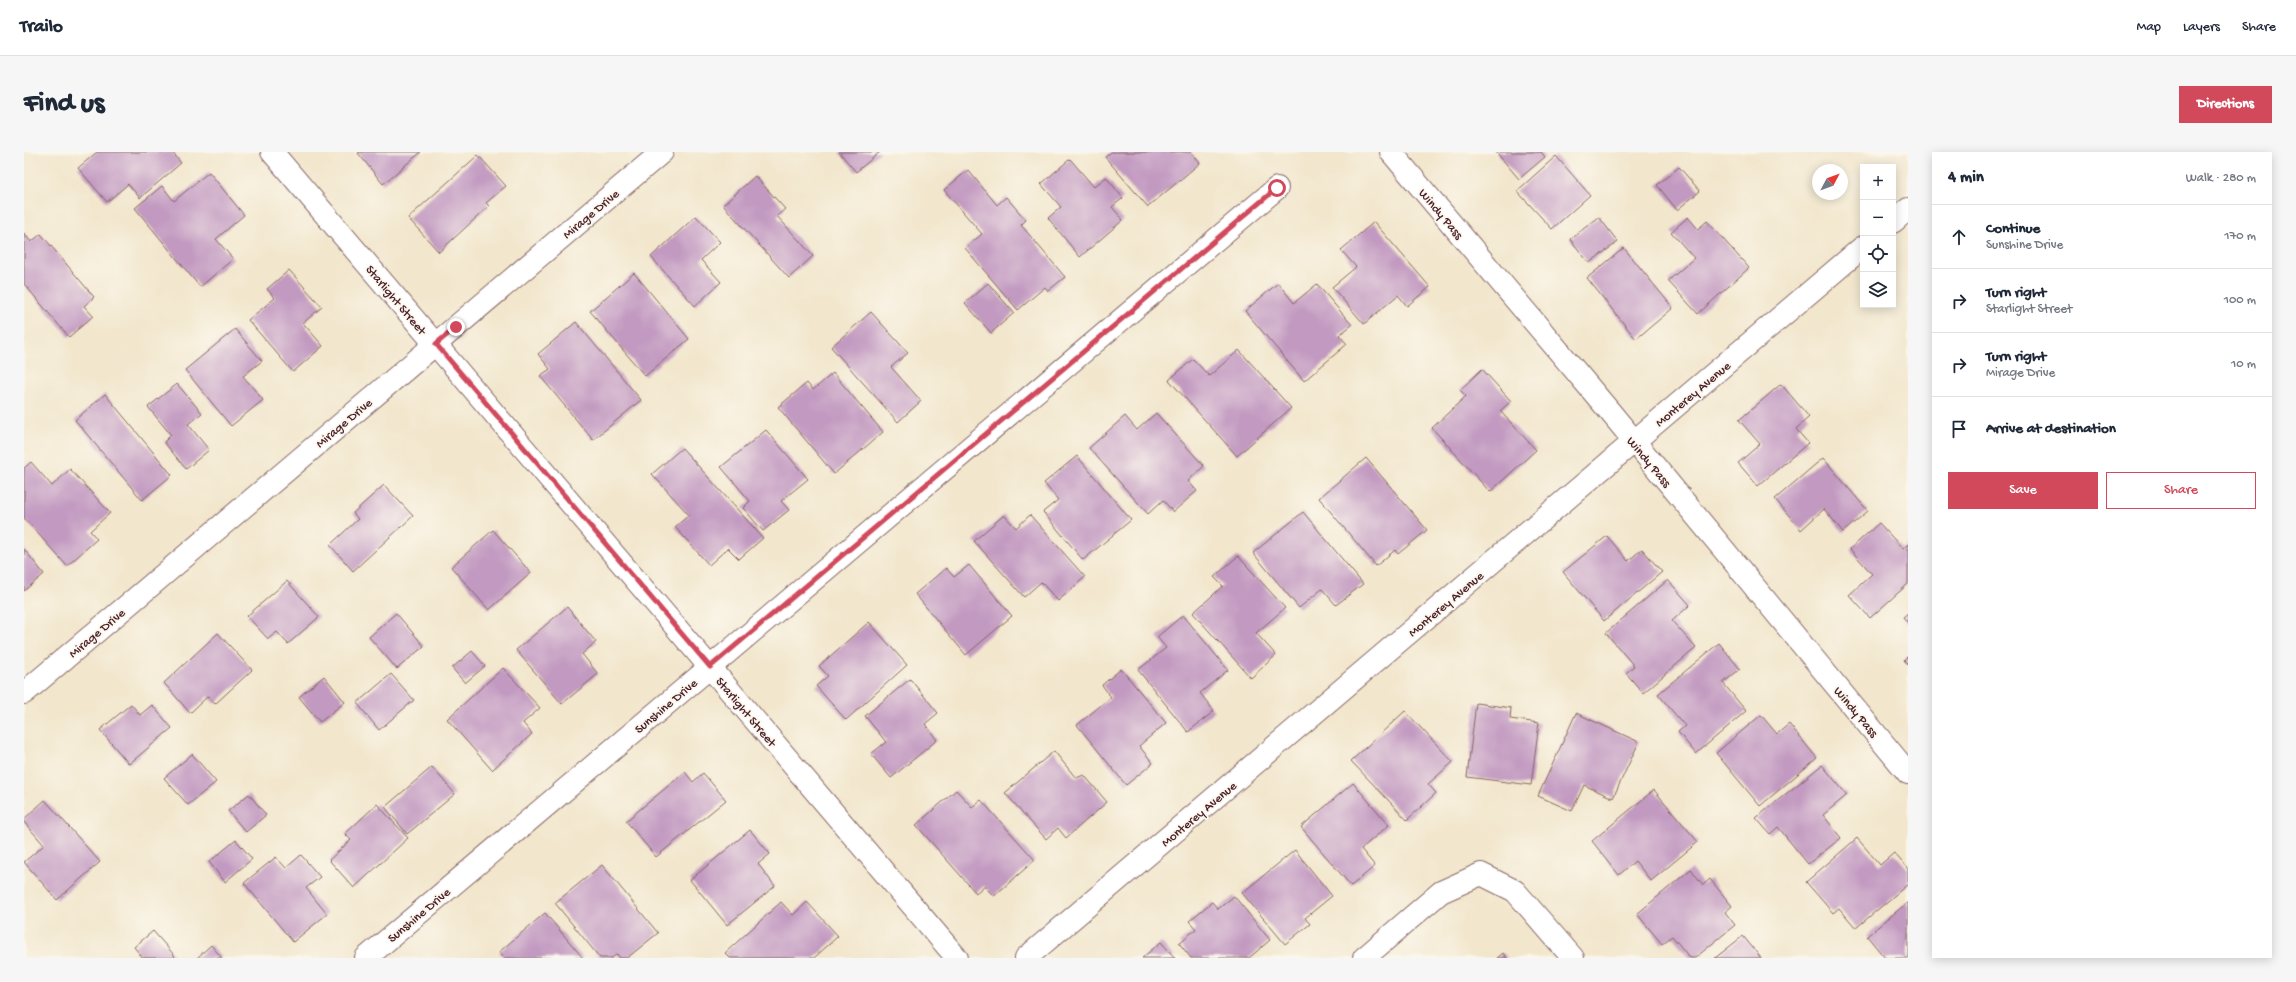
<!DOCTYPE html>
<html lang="en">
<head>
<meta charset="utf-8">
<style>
  :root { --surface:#fff; --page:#f6f6f7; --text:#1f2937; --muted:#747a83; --line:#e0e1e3; --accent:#d1495b }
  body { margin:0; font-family:"Gochi Hand",sans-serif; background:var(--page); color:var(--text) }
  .controls { position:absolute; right:12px; top:12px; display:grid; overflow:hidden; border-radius:0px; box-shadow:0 2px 10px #0003 }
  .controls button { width:36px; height:36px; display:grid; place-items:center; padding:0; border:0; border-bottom:1px solid var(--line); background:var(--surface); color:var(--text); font:20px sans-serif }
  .compass { position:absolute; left:1788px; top:12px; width:36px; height:36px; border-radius:50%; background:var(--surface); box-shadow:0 2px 10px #0003; rotate:49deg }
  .stop { position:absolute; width:12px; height:12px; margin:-9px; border:3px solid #d1495b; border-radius:50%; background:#fff }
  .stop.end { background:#d1495b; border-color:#fff; box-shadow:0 1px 4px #0008 }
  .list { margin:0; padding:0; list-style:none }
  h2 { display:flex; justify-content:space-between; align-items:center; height:52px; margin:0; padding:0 16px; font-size:17px }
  h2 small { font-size:13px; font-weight:400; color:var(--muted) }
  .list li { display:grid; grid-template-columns:26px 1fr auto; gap:12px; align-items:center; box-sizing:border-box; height:64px; padding:0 16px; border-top:1px solid var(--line) }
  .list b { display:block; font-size:15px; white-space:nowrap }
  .list p { margin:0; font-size:13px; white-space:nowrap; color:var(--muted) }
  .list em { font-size:13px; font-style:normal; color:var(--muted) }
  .actions { display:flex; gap:8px; padding:12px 16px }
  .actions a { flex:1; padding:9px 0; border:1px solid var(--accent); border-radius:0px; text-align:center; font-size:14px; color:var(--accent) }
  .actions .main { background:var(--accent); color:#fff }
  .icon { flex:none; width:22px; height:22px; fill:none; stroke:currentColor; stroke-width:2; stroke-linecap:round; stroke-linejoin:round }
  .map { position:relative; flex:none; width:1884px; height:806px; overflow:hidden; border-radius:0px }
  header { display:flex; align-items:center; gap:24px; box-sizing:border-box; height:56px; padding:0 20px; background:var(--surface); border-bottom:1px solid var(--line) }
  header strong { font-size:19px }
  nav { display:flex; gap:22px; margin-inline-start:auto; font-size:14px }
  .intro { display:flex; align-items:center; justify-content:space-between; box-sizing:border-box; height:96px; padding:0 24px }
  h1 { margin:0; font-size:28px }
  .button { padding:10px 18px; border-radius:0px; background:var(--accent); color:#fff; font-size:14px; font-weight:700 }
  main { display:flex; gap:24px; padding:0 24px }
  aside { flex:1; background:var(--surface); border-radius:0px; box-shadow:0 2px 10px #0003 }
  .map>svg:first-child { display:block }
  .building { fill:#c29ac1 }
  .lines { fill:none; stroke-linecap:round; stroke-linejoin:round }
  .minor-casing { stroke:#856563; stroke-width:24 }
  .tertiary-casing { stroke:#856563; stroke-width:24 }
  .minor { stroke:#fff; stroke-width:22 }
  .tertiary { stroke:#fff; stroke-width:22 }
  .route { stroke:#d1495b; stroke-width:5 }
  .labels { text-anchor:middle; stroke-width:3.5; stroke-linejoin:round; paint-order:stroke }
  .street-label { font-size:13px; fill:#4a1f2b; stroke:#fbf7ec }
</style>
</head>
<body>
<header>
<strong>Trailo</strong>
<nav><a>Map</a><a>Layers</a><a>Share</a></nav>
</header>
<div class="intro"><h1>Find us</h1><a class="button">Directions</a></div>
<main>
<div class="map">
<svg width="1884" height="806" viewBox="0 0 1884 806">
  <rect width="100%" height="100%" fill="#fbf7ec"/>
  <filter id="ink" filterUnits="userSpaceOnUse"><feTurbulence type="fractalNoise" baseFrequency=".025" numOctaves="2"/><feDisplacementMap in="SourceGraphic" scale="8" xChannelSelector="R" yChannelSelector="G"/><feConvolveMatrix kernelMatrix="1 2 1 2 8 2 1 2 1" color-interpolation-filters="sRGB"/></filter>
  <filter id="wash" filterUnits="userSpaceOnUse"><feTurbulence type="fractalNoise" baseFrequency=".012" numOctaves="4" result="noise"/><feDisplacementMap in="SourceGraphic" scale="16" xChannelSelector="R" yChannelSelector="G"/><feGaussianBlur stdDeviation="0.9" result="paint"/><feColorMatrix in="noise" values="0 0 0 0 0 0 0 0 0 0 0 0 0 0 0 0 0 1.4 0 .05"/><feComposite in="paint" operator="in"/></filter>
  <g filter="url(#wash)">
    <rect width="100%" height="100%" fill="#f2e6cc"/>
    <g id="blocks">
      <path class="building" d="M73,0H148L157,11L116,46L104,32L83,50L54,16Z
        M336,0H397L359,32L334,1Z
        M815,0H856L832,20Z
        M1087,0H1167L1176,11L1124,55L1081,5Z
        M1472,0H1517L1521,5L1495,27Z
        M454,3L482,34L462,51L465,54L415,100L384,66Z
        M1532,4L1566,43L1528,77L1493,39Z
        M1046,7L1070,35L1082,25L1099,46L1088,55L1099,68L1056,105L1024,66L1037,55L1017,32Z
        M1655,15L1676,39L1653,58L1633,33Z
        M944,18L973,53L982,45L1002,68L997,73L1041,125L1024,139L1021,135L994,158L941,96L958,82L920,38Z
        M185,20L220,63L192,87L209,107L176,135L111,56L138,34L150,49Z
        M731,24L761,57L753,64L789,104L765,126L699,53Z
        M672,64L696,90L677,108L697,130L671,154L627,105Z
        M1575,65L1594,90L1565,111L1546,87Z
        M1664,65L1674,77L1683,69L1725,116L1674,162L1644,129L1670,106L1647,80Z
        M1350,70L1406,135L1383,154L1374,143L1340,172L1308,135L1332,115L1317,98Z
        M0,81L7,90L17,82L70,145L60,154L69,164L45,185L0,132Z
        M1600,96L1649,156L1612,187L1563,126Z
        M265,118L298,155L279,171L299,194L269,220L224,168L251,146L243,137Z
        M610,121L665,187L621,224L566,159Z
        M964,131L990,161L967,181L941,151Z
        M1254,131L1270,151L1293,132L1328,173L1315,183L1323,192L1280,229L1221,159Z
        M847,160L884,201L867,215L897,249L874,270L807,195Z
        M552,170L617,248L569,288L516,224L526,217L514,202Z
        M211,177L238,209L219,224L239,248L207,274L161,218Z
        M1215,198L1267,256L1213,304L1145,228L1169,207L1185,224Z
        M1458,217L1487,249L1476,259L1512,298L1466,340L1408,276L1442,244L1436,238Z
        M809,221L859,280L810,322L754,255L783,231L789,238Z
        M153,232L178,261L164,272L185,298L162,317L140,290L147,283L124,255Z
        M1757,232L1785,265L1772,277L1784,291L1734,334L1714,311L1736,292L1715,268Z
        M81,242L148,323L118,348L51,268Z
        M1132,261L1180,314L1164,329L1173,339L1149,360L1139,348L1124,362L1065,296L1101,264L1113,278Z
        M742,278L784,327L757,349L765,358L739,379L719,356L726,349L697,315Z
        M658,296L739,386L715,407L704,396L685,413L651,375L665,363L628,322Z
        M1053,304L1107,368L1059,408L1019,360L1034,348L1020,331Z
        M1342,306L1403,378L1374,402L1371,398L1352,414L1295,346Z
        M1799,306L1844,359L1819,380L1800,357L1777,378L1751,347Z
        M7,310L28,334L46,317L86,361L66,379L73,387L43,414L0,366V316Z
        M360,333L389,364L329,419L306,393L334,367L329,361Z
        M1279,360L1339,432L1312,453L1298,437L1275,456L1229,401Z
        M980,363L992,376L1006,363L1061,425L1034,449L1017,430L1000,445L950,389Z
        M1855,371L1879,397L1884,392V432L1846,466L1825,443L1848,422L1826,397Z
        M469,378L507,421L465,458L427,415Z
        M1583,384L1604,409L1618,397L1638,420L1580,469L1539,420Z
        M0,397L20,422L0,439Z
        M1214,404L1261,456L1232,481L1252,503L1227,526L1169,461L1199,434L1190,425Z
        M945,413L988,464L942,503L891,442L922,416L930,425Z
        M1644,428L1666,453L1648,469L1672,496L1619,541L1602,521L1610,514L1582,481Z
        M263,429L295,465L264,492L253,480L244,487L223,464Z
        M543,455L572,490L558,502L574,522L538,552L492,498Z
        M372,461L400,494L373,517L345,485Z
        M1884,461V471L1879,465Z
        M1159,463L1204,518L1176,541L1190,559L1164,580L1114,518L1142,496L1133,485Z
        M845,470L883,513L822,568L792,534L804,524L795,514Z
        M194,481L228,518L191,552L184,544L166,561L140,531Z
        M1695,491L1716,517L1699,531L1722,559L1672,602L1654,580L1661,574L1634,542Z
        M448,499L461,514L441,531L428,516Z
        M1884,504V513L1880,508Z
        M479,516L516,556L499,571L508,582L468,618L423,567Z
        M1097,517L1142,571L1115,594L1129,611L1102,633L1053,573L1087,545L1078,533Z
        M367,522L390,548L355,578L333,551Z
        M300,524L321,550L296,570L275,545Z
        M886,527L914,561L901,572L913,588L867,626L847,602L862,590L841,564Z
        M1452,551L1487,556L1486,567L1515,571L1507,633L1443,625Z
        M107,552L116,563L128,553L148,576L105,612L76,578Z
        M1381,559L1429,610L1404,632L1412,641L1383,668L1327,609Z
        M1552,561L1615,590L1589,646L1560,633L1548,659L1514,644Z
        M1737,563L1753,582L1765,572L1793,606L1736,654L1692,601Z
        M1030,599L1052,626L1060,623L1083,650L1042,686L1034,676L1022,687L981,641Z
        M168,602L192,630L164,653L140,626Z
        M1798,613L1823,643L1799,663L1817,686L1784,712L1754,675L1746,682L1732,666Z
        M408,615L431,642L383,682L361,655Z
        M661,620L669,630L679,621L702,648L632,705L602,669Z
        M1329,631L1365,673L1337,697L1351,714L1327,734L1277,675Z
        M932,638L948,655L957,648L1011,708L970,744L960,734L952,741L892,673Z
        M1630,638L1674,690L1627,729L1611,709L1595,723L1568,689Z
        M225,642L242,663L222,680L204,659Z
        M21,648L76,710L33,748L0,710L20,693L0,670V667Z
        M353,652L384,686L330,736L305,708L327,688L321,682Z
        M726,678L746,702L734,712L751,734L703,773L666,728Z
        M1833,686L1856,713L1870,701L1884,717V732L1832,776L1815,756L1809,761L1782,730Z
        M212,688L228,707L201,730L185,710Z
        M1271,698L1308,744L1281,766L1286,772L1261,792L1218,741Z
        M277,703L296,725L282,736L303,762L269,790L220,731L252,705L262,716Z
        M578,713L634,781L603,806H596L593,802L588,806H576L531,751Z
        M1667,717L1679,733L1686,727L1708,754L1701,760L1711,773L1671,806H1666L1648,784L1638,792L1613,762Z
        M1210,744L1246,788L1225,806H1167L1155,791L1172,777L1165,769L1188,750L1194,757Z
        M757,750L769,763L783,750L814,784L790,806H706L701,801Z
        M1884,750V806H1861L1843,784Z
        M521,761L559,806H480L475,800Z
        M129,779L151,804L149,806H119L110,795Z
        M1719,784L1737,806H1691Z
        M1137,790L1151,806H1118Z
        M187,793L198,806H173Z
        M1479,801L1483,806H1473Z"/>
    </g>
  </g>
  <g filter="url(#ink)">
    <use href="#blocks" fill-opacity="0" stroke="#856563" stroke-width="1"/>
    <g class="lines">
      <g class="minor-casing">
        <path id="minor" d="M248,0L933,806
          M1869,70L1884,57
          M0,541L638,0
          M342,806L1253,36
          M1002,806L1839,95
          M1340,806L1417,740L1457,722L1491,739L1549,806"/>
      </g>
      <g class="tertiary-casing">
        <path id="tertiary" d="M1367,0L1587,261L1884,621"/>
      </g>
      <use href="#minor" class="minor"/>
      <use href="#tertiary" class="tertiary"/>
    </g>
  </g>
  <g class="lines" filter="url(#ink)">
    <path class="route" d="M432,175L412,192L686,515L1253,36"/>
  </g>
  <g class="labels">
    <g class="street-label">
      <text transform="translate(566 61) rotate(-40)" y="5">Mirage Drive</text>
      <text transform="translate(1418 61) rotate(50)" y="5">Windy Pass</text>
      <text transform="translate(373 147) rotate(50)" y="5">Starlight Street</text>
      <text transform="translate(1668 241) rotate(-40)" y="5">Monterey Avenue</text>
      <text transform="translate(319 270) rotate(-40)" y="5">Mirage Drive</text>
      <text transform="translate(1626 309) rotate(50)" y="5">Windy Pass</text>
      <text transform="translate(1421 451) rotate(-40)" y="5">Monterey Avenue</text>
      <text transform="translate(72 480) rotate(-40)" y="5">Mirage Drive</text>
      <text transform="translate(641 553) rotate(-40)" y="5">Sunshine Drive</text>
      <text transform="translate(723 559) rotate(50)" y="5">Starlight Street</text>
      <text transform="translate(1833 559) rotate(50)" y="5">Windy Pass</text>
      <text transform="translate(1174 661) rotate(-40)" y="5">Monterey Avenue</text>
      <text transform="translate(394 762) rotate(-40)" y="5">Sunshine Drive</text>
    </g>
  </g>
</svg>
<div class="controls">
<button>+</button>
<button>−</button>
<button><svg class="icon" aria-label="locate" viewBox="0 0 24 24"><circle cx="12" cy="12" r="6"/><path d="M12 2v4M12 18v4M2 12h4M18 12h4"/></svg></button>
<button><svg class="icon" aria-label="layers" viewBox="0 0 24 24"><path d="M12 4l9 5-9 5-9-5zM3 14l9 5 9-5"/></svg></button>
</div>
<svg class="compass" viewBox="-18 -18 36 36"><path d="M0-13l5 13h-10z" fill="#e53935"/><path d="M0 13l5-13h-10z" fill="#747a83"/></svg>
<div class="stop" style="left:1253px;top:36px"></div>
<div class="stop end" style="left:432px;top:175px"></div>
</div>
<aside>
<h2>4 min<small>Walk · 280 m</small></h2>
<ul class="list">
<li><svg class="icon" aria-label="ahead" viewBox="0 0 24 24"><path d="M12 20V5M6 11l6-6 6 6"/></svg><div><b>Continue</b><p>Sunshine Drive</p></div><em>170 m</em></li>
<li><svg class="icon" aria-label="right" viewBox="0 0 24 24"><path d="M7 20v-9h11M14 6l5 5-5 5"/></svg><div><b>Turn right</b><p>Starlight Street</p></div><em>100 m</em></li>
<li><svg class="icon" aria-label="right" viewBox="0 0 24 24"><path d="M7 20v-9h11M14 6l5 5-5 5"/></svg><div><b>Turn right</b><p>Mirage Drive</p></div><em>10 m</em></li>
<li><svg class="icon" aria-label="arrive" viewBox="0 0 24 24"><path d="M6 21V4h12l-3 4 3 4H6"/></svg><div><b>Arrive at destination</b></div></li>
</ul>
<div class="actions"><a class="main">Save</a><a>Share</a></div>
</aside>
</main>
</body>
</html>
